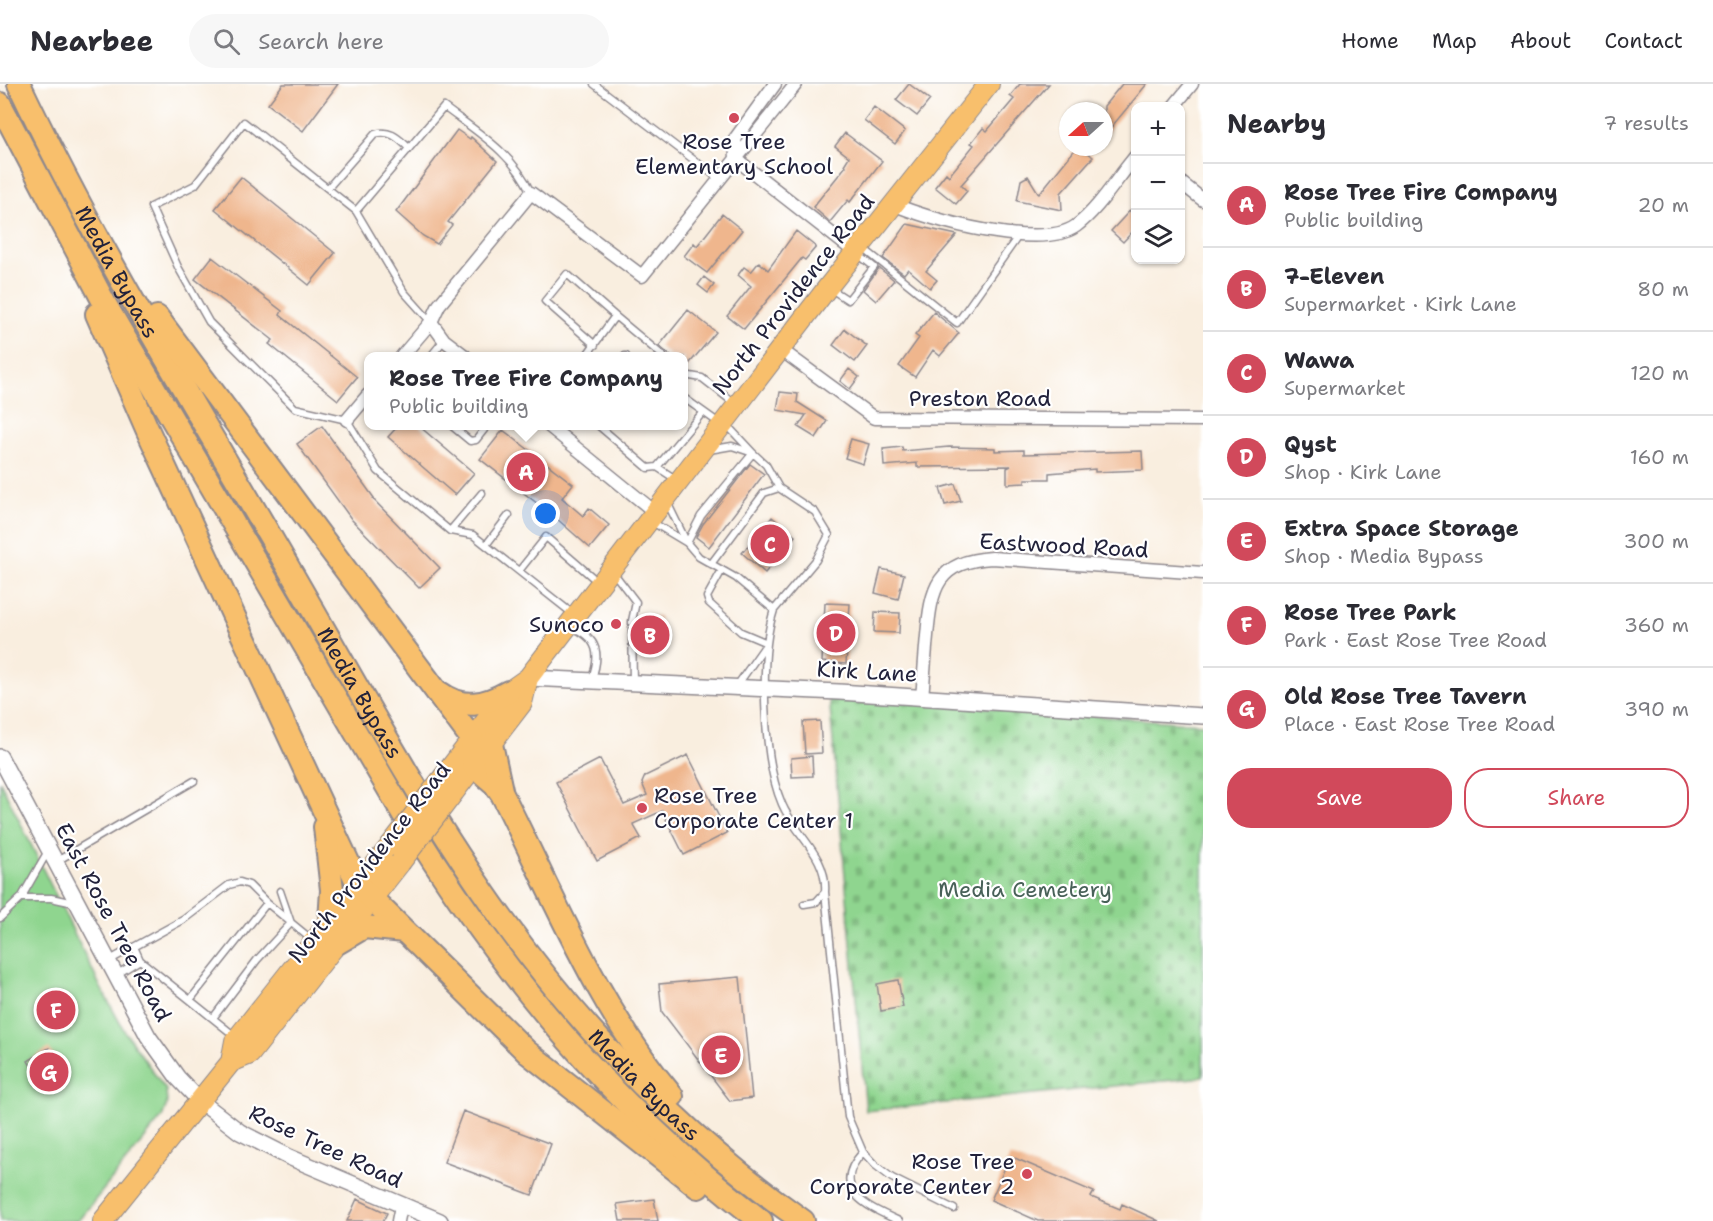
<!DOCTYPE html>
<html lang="en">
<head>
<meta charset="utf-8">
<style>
  :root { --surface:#fff; --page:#f7f7f7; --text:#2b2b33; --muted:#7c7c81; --line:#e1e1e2; --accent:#d1495b }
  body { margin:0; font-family:"Shantell Sans",sans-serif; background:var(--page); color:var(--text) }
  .controls { position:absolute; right:18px; top:18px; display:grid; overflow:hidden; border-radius:12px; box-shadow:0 2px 4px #0004 }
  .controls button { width:54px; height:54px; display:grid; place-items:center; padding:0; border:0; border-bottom:2px solid var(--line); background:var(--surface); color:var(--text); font:30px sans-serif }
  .compass { position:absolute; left:1059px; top:18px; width:54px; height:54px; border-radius:50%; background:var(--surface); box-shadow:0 2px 4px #0004; rotate:249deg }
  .you { position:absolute; left:546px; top:430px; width:21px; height:21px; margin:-15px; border:4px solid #fff; border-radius:50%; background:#1a73e8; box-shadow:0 0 0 9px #1a73e833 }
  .badge { display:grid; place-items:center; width:39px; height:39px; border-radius:50%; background:var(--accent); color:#fff; font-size:20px; font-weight:700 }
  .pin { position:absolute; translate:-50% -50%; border:3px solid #fff; box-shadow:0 2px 6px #0006 }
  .popup { position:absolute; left:364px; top:268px; width:324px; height:78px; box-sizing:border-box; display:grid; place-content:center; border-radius:12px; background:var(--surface); filter:drop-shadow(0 2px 4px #0005); font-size:20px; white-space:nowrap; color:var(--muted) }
  .popup b { font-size:22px; color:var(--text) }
  .popup::after { content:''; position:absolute; left:50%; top:100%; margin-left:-12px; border:12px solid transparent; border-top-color:var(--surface) }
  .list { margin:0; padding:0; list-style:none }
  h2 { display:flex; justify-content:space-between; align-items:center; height:78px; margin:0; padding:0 24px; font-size:26px }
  h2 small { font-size:20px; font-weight:400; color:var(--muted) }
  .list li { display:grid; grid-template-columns:39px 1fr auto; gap:18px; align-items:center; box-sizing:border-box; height:84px; padding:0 24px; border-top:2px solid var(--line) }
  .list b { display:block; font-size:22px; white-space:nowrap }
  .list p { margin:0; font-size:20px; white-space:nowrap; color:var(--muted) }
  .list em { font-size:20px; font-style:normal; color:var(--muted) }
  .actions { display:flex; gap:12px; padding:18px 24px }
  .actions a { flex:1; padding:14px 0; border:2px solid var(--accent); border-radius:24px; text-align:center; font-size:21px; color:var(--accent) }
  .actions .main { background:var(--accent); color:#fff }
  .icon { flex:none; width:33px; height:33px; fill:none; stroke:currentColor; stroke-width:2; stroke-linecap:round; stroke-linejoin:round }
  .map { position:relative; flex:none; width:1203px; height:1137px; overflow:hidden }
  header { display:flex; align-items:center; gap:36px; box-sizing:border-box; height:84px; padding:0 30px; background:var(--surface); border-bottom:2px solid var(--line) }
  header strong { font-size:28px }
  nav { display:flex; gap:33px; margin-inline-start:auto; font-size:21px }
  .search { width:420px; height:54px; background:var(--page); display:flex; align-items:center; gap:15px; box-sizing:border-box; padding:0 21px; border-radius:33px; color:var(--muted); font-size:22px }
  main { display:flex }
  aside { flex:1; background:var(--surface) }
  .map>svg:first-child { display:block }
  .green { fill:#8fd58f; stroke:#587c65; stroke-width:1.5 }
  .cemetery { fill:url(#cemetery-stones); stroke:#587c65; stroke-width:1.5 }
  .building { fill:#efb68d }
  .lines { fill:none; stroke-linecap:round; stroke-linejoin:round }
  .service-casing { stroke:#8e888d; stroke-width:9 }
  .minor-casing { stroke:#8e888d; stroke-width:15 }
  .tertiary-casing { stroke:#8e888d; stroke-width:18 }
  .primary-casing { stroke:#8e888d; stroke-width:22 }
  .motorway-casing { stroke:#8e888d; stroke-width:26 }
  .service { stroke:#fff; stroke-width:6 }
  .minor { stroke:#fff; stroke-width:12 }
  .tertiary { stroke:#fff; stroke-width:15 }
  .primary { stroke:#f8bf6c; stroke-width:20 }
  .motorway { stroke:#f8bf6c; stroke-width:22 }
  .primary-bridge-casing { stroke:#8e888d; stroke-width:22; stroke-linecap:butt }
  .primary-bridge { stroke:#f8bf6c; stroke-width:20 }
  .poi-dot { fill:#d1495b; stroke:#fff; stroke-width:2 }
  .labels { text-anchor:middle; stroke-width:4.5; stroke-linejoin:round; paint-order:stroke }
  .poi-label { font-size:22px; fill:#22223b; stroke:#fff; text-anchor:end }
  .street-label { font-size:22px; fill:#22223b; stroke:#fff }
  .park-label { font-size:22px; fill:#486158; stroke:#fff }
</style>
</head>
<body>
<header>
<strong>Nearbee</strong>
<div class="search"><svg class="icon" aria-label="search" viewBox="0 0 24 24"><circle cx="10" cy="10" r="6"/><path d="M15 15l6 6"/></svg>Search here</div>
<nav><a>Home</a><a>Map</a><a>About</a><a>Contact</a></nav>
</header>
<main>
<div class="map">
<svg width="1203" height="1137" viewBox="0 0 1203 1137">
  <defs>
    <pattern id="cemetery-stones" width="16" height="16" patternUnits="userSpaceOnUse" patternTransform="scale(1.5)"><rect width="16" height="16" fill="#8fd58f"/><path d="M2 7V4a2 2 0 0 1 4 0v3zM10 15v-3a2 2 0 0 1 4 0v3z" fill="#7bb77c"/></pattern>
  </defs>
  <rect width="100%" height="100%" fill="#fff"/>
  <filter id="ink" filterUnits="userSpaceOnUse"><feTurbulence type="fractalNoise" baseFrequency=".0167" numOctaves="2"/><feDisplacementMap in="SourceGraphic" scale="12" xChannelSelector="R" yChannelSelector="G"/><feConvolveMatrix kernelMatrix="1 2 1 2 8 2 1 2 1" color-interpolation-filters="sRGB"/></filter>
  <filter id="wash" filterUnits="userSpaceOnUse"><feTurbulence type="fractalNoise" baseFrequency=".008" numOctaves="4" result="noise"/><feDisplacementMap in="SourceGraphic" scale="24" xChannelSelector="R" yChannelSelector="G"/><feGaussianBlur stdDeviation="1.35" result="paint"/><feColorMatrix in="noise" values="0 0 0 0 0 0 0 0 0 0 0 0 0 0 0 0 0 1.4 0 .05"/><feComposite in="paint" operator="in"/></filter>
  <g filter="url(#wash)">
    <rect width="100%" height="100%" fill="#f9eedf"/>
    <path class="green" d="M0,697L101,904L125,948L166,1006L167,1020L162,1033L78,1137H0Z"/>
    <path class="cemetery" d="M829,612L1203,640V993L866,1027Z"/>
    <g id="blocks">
      <path class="building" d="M283,0H338L303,47L268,20Z
        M909,0L930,16L917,32L896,16Z
        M1020,0H1049L961,101L967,107L956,120L935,103L946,89L949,92L974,61L971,59L983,44L987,47L1014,15L1010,12Z
        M1122,0H1147L1104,52V22Z
        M874,23L905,47L895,60L864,36Z
        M457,46L470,55L471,53L497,77L448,138L452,141L437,160L423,152L396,128Z
        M845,49L882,77L850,118L848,116L830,138L813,123L846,82L844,81L849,73L835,62Z
        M1077,63H1081L1093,73L1061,109L1062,126L1017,117L1021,96L1028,92L1039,110Z
        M241,93L335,169L309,201L215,125Z
        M1136,120V144L1123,158L1111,147Z
        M722,130L742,146L707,189L684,172L694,159L697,162Z
        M907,140L957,151L926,187L937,196L930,204L908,185L904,190L883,174Z
        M796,147L816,163L805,176L802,174L744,245L727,232L751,202L738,191L744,183L751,188L759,178L768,186Z
        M212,173L282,227L280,231L357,293L338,316L269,260L273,256L195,195Z
        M879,184L894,196L876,217L863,206Z
        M704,193L714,201L708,209L698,201Z
        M688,226L716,248L684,286V273H672L659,262Z
        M934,228L959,249L940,272L933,266L915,293L899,282L919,254L915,251Z
        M845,245L867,262L855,278L833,261Z
        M849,285L859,293L850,305L840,297Z
        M780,308L798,310L797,318L827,337L816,354L798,343L806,331L777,326Z
        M322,342L374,414L373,415L440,484L419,504L352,436L297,360Z
        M398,342H419L474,389L455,411L388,353Z
        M503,346L573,400L562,414L583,432L589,424L609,441L590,464L556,434L480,375Z
        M851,355L869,360L863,380L845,374Z
        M902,363L903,367L949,363L995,364V367L1024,366V370L1142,367L1143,386L1095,388V385L1049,389V395H1025V399L1007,400V384L1011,382L917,383V379L884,382L883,365Z
        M750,380L764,390L709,463L696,453L703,440Z
        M955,400L961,417L945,421L940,404Z
        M772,433L795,452L765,489L742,469Z
        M881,485L904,490L898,515L875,509Z
        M825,519L850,520L846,580L822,578Z
        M875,528L900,529L899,549L874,548Z
        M659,532L661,568L641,569L640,533Z
        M820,637L822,669L805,670L803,638Z
        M688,671L727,749L684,771L662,727L633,740L641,754L597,777L556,698L600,675L624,721L647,711L642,699L645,692Z
        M812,672L813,692L792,693L791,674Z
        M740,893L752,1014L730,1017L662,928L659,900Z
        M898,896L903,923L881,927L877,900Z
        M49,964L65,992L45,1004L28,977Z
        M463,1027L551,1060L532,1111L444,1078Z
        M1010,1072L1094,1108L1091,1113L1120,1125L1122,1120L1159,1137H1038L991,1116Z
        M357,1115L387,1129L383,1137H347Z
        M654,1115L658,1137H620L617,1120Z"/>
    </g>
  </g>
  <g filter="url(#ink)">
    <use href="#blocks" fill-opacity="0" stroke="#8e888d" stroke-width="1.5"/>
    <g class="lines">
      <g class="service-casing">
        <path id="service" d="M594,0L719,95
          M328,104L375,50C390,45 399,55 409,64
          M356,127L444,23C477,48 514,70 531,109
          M863,164L957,239L1019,151
          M831,205L848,216L874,183L859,171
          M431,238L404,208L356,127L244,38L195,101L151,123L178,183L209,238L295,324L347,336L378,387L450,447L473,451L573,530
          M595,261L545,217L567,190L615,232
          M431,272L444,256
          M586,272L615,232L663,272
          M625,272H626
          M684,291L702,294L734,319
          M684,314L719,339
          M452,342L470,357L476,356L487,342
          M599,342L648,384L657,383L677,396
          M709,366L732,362L753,369L725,339
          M657,383L703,328
          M667,418L687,459L699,473L736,494L774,526C759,572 763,676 782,720C795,751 828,772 825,808L816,818L804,820
          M652,438L687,459
          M450,447L482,409
          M687,459L701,432L753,369L766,381L779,404
          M486,461L509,431
          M711,480L764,409L779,404L815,428L829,451L816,476L774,526
          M722,486L707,513L709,519L741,548L767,559
          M519,487L546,453L598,498
          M613,488L636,518L632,537L633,599
          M571,543C599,554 601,571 591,597
          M736,603L767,559
          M57,777L194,697
          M280,807L291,839
          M825,808L848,1033L863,1068L875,1081L892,1094L954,1125
          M21,814H51L74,819
          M0,834L21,814L48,767
          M135,865L140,876L190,916
          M110,876L183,836L229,801L240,798L249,801L267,819
          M116,891L140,876
          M213,934L257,876L291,839
          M236,953L190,916L267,819L311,855
          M863,1068C828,1106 868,1123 899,1137"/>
      </g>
      <g class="minor-casing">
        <path id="minor" d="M1174,22L1192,0
          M736,75L855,168
          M736,75L735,55L775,0
          M1180,98L1203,116
          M893,120C930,136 1041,167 1076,142C1099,125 1117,94 1136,72
          M780,265L874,334L1203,336
          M402,272L431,238
          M465,272L444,256L431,238L439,221L531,109L642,192L796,0
          M347,336L368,311
          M549,342L656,429
          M922,613C924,593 925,572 927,552C931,504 937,477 992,474L1203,489
          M398,1137L401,1122"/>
      </g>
      <g class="tertiary-casing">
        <path id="tertiary" d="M528,594L839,608L1203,632
          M0,673L148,952L178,994L200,1017L240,1048L289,1073L440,1137"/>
      </g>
      <g class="primary-casing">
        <path id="primary" d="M444,692L508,608L528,594L828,203L989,0
          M454,708L522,619L528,594
          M231,978L250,970L400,779
          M103,1137L231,978L235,957L390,762"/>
      </g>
      <g class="motorway-casing">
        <g id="motorway">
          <path id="s1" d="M19,0C94,158 186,308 274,459C348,585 417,717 503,836C586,951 687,1055 803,1137"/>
          <path d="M0,20L106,222L404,731C503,891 610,1021 761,1137"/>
          <path d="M97,230L148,347L359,802L527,968L698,1103"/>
          <path d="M157,233L472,655L474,682L495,700L502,710C553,811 599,926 672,1012"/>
          <path d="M440,609C463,626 485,621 508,608"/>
          <path d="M491,660L501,706"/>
          <path d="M325,743L332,806L330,837"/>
          <path d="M337,859L364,843L404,847"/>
        </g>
      </g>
      <use href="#service" class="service"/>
      <use href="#minor" class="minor"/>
      <use href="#tertiary" class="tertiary"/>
      <use href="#primary" class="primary"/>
      <use href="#motorway" class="motorway"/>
      <g class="primary-bridge-casing">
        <path id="primary-bridge" d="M390,762L444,692
          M400,779L454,708"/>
      </g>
      <use href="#primary-bridge" class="primary-bridge"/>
    </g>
  </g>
  <g class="poi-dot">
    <circle cx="734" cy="34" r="6"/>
    <circle cx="616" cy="540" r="6"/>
    <circle cx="642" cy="724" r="6"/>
    <circle cx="1027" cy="1090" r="6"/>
  </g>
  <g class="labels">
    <g class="poi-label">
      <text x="734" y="65" text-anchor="middle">Rose Tree<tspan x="734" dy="25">Elementary School</tspan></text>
      <text x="604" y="548">Sunoco</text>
      <text x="654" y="719" text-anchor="start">Rose Tree<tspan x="654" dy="25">Corporate Center 1</tspan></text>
      <text x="1015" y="1085">Rose Tree<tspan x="1015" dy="25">Corporate Center 2</tspan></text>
    </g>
    <g class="street-label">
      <text dy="8" stroke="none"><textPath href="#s1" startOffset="212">Media Bypass</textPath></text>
      <text transform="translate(793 210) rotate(-52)" y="8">North Providence Road</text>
      <text x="980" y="322">Preston Road</text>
      <text transform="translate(1064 461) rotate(3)" y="8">Eastwood Road</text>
      <text transform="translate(867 587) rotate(3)" y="8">Kirk Lane</text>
      <text dy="8" stroke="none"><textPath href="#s1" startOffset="698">Media Bypass</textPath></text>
      <text transform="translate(369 778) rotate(-52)" y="8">North Providence Road</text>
      <text transform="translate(114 838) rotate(62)" y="8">East Rose Tree Road</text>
      <text dy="8" stroke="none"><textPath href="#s1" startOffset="1184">Media Bypass</textPath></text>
      <text transform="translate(326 1062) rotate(25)" y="8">Rose Tree Road</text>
    </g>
    <g class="park-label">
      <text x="1025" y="813">Media Cemetery</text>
    </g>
  </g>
</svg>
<div class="controls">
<button>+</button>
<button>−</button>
<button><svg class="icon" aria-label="layers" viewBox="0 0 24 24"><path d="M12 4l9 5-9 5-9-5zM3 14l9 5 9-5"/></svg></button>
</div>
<svg class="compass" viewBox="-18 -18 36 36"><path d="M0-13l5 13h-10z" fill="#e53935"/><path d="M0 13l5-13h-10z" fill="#7c7c81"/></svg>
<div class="you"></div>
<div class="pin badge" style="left:526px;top:388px">A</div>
<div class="popup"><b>Rose Tree Fire Company</b>Public building</div>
<div class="pin badge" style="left:650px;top:551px">B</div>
<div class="pin badge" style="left:770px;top:460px">C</div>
<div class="pin badge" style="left:836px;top:549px">D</div>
<div class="pin badge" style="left:721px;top:971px">E</div>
<div class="pin badge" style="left:56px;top:926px">F</div>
<div class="pin badge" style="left:49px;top:988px">G</div>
</div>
<aside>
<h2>Nearby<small>7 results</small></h2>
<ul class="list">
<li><span class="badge">A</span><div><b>Rose Tree Fire Company</b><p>Public building</p></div><em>20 m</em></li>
<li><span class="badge">B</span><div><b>7-Eleven</b><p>Supermarket · Kirk Lane</p></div><em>80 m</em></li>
<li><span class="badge">C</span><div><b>Wawa</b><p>Supermarket</p></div><em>120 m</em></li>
<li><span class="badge">D</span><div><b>Qyst</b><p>Shop · Kirk Lane</p></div><em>160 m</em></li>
<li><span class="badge">E</span><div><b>Extra Space Storage</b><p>Shop · Media Bypass</p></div><em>300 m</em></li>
<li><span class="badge">F</span><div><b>Rose Tree Park</b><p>Park · East Rose Tree Road</p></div><em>360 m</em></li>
<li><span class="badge">G</span><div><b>Old Rose Tree Tavern</b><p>Place · East Rose Tree Road</p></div><em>390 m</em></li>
</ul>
<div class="actions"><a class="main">Save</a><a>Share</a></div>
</aside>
</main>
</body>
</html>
